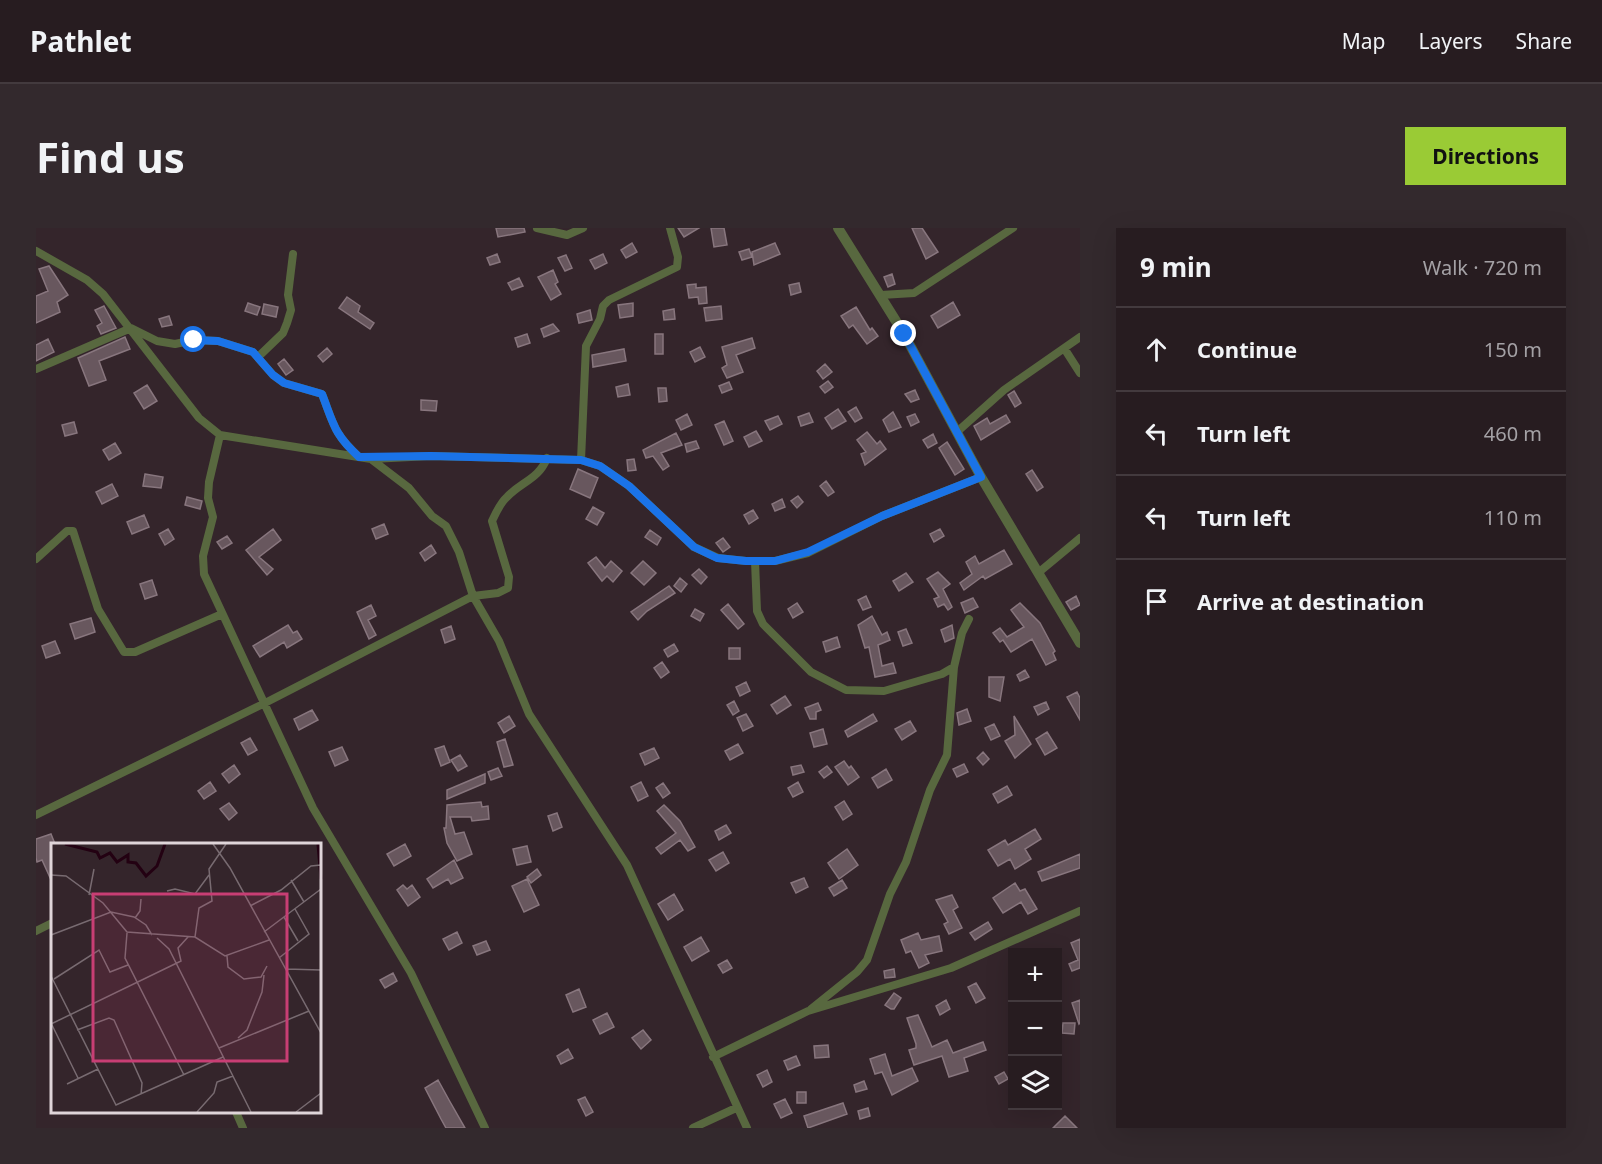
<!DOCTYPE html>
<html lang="en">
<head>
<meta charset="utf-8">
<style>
  :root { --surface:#271c20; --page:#33292d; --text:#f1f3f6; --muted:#a4a1a5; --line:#433a3e; --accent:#9acb35 }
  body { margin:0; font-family:"Noto Sans",sans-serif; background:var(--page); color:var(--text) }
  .controls { position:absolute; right:18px; bottom:18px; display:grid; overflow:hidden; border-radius:0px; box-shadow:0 6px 24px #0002 }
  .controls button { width:54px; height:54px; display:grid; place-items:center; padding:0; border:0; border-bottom:2px solid var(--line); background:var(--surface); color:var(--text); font:30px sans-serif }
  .stop { position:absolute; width:18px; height:18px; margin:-14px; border:4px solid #1a73e8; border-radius:50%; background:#fff }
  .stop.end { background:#1a73e8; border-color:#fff; box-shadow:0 2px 6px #0008 }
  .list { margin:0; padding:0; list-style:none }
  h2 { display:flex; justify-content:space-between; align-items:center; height:78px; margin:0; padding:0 24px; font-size:26px }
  h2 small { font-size:20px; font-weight:400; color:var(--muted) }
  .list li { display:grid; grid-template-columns:39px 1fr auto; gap:18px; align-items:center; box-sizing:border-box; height:84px; padding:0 24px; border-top:2px solid var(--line) }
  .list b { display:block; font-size:22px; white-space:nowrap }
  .list em { font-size:20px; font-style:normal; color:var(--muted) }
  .icon { flex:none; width:33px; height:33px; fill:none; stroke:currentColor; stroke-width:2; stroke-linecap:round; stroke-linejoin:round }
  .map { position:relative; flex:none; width:1044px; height:900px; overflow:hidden; border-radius:0px }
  header { display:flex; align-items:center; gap:36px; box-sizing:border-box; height:84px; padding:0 30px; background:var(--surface); border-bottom:2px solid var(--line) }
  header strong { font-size:28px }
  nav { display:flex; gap:33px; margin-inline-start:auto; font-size:21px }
  .intro { display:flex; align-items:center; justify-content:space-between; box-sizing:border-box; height:144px; padding:0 36px }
  h1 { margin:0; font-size:42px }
  .button { padding:15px 27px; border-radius:0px; background:var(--accent); color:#111; font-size:21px; font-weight:700 }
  main { display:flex; gap:36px; padding:0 36px }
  aside { flex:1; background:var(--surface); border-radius:0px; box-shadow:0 6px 24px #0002 }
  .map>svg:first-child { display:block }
  .building { fill:#68575e; stroke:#88767e; stroke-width:1.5 }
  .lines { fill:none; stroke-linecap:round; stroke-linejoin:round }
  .minor { stroke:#58683f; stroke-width:8 }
  .tertiary { stroke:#58683f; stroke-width:10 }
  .route { stroke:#1a73e8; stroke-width:8 }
  .inset-river { fill:none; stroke:#230112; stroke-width:3 }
  .inset-road { fill:none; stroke:#786b71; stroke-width:1.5 }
  .view { fill:#c83e74; fill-opacity:0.15; stroke:#c83e74; stroke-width:3 }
  .inset-edge { fill:none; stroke:#dfd5d9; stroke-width:3 }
</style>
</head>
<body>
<header>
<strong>Pathlet</strong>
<nav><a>Map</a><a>Layers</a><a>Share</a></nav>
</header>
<div class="intro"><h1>Find us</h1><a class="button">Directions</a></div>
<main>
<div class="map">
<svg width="1044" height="900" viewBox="0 0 1044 900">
  <rect width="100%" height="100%" fill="#34252b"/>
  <path class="building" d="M460,0H488L489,4L462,9Z
    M642,0H663L648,9Z
    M675,0H688L691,17L678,19Z
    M876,0H886L902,24L890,31Z
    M596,15L601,24L590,30L585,22Z
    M739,15L744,26L718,37L716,24Z
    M713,21L716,29L706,32L703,24Z
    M461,26L464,34L454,37L451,30Z
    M567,26L571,35L559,41L554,32Z
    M530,27L536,40L529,43L522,30Z
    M13,38L32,67L21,74L24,84L0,95V68L12,63L3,41Z
    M517,42L522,54L519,56L525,66L515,72L502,49Z
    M856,46L859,56L852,59L848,49Z
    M483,50L487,58L476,62L472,55Z
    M763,55L765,64L755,67L753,57Z
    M660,56V60L670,59L671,75L663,76L662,69L653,70L651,57Z
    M311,69L324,78L322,84L338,95L334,101L303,80Z
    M917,74L924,87L902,100L895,88Z
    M212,75L224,79L221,87L209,83Z
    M597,75V88L584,90L582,77Z
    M228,76L242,79L240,89L226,86Z
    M68,78L80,100L65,106L61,98L66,95L59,82Z
    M685,78L686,91L670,93L668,80Z
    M820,79L834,102L836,100L842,108L831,116L817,97L813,100L805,88Z
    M638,81L639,91L628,92L627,83Z
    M554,82L556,92L543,95L541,86Z
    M133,88L136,97L126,99L123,91Z
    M517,96L523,103L508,109L505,101Z
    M491,106L494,115L482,119L479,110Z
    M619,106H627V126H619Z
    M89,109L94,121L63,133L70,152L53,158L42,130Z
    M716,110L719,120L700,127L707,144L691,150L686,140L691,137L686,119Z
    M12,111L18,124L0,133V117Z
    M664,119L669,129L659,134L654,124Z
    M291,120L296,126L287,134L282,128Z
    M588,121L590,133L557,139L556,127Z
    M248,131L257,142L250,147L242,136Z
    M789,136L796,144L787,151L781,143Z
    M792,153L797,159L789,165L784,159Z
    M693,154L696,161L686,165L683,158Z
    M592,156L594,167L582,169L580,159Z
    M111,157L121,173L108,181L98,165Z
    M622,160H630L631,173L623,174Z
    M879,162L883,171L875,174L869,166Z
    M978,163L985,175L979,179L972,167Z
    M385,172L401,173L400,183L385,182Z
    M820,179L826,190L819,194L812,184Z
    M802,181L810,193L796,201L789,190Z
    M857,184L865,199L853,204L847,192Z
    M773,185L777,194L765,198L762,189Z
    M651,186L656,197L645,202L640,192Z
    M879,186L883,194L875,198L871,189Z
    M970,187L974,194L945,212L938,198L951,190L954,196Z
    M742,188L746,196L734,202L729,193Z
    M688,193L697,213L688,217L679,197Z
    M38,194L41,205L29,208L26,197Z
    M720,203L726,213L713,219L708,209Z
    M831,204L841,216L844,213L850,221L829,237L825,226L830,224L821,212Z
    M640,205L646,217L625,225L633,238L627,242L617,228L610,230L607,222Z
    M897,206L901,215L892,220L887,212Z
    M660,213L663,220L651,224L649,216Z
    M911,214L928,241L919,247L903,220Z
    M79,215L85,225L73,232L67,222Z
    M598,231L600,242L592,243L591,232Z
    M542,241L562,250L554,270L534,261Z
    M996,242L1007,259L1001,263L990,246Z
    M109,246L127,249L125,260L107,258Z
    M790,253L798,264L792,268L784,258Z
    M76,256L82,268L66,276L60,264Z
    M762,268L767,274L761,280L755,273Z
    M151,269L166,273L164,281L149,277Z
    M746,271L749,279L739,283L736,276Z
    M557,279L568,285L561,297L550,291Z
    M717,282L722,290L713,296L708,287Z
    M108,287L113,299L96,306L91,294Z
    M348,296L352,306L340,311L336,301Z
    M132,301L138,311L129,317L123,306Z
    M237,301L245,312L223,329L237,341L231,347L210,322Z
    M904,301L908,308L898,314L894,306Z
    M614,302L625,310L621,317L609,309Z
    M191,308L196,315L186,321L181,314Z
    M687,310L694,319L687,324L680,315Z
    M395,317L400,325L389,333L384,325Z
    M968,322L976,336L949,351L947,348L928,362L924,355L936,346L930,334L939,328L943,336Z
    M560,329L569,340L575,333L586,343L577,354L571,348L566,353L552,335Z
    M607,333L620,345L608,357L595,345Z
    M663,341L671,349L665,356L656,347Z
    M902,344L914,356L907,361L916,379L912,382L908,376L902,379L898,371L903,369L891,351Z
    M870,345L877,354L863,363L857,353Z
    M644,350L651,356L645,364L638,358Z
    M116,352L121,367L109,371L104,356Z
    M633,358L639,365L611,383L602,392L595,384Z
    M830,368L835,379L827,382L822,372Z
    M1040,368L1044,377L1035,382L1030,374Z
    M937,370L942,379L929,385L925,375Z
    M761,375L767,384L757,390L752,381Z
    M984,375L1004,395L1019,423L1017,425L1020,432L1010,437L996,411L975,424L967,412L964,414L957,405L964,400L971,409L988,399L975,382Z
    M692,376L708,396L702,401L685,382Z
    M335,377L340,388L332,392L340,407L333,411L321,384Z
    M659,381L668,386L664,393L655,388Z
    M836,388L846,407L851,404L854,412L842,417L846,438L857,435L860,445L839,449L833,419L829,420L822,397Z
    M55,390L59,404L39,411L34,396Z
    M252,397L257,405L261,403L266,411L251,420L248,414L224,429L217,418Z
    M916,397L918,410L909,414L905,402Z
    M415,398L419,411L409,415L405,402Z
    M870,401L876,415L867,418L862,404Z
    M801,409L804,419L790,424L787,414Z
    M19,413L24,425L10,430L6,418Z
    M638,416L642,423L632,429L628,422Z
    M693,420H704V431H693Z
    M626,434L633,444L625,450L618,440Z
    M989,442L993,449L984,453L981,447Z
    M953,449H968L964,473L953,469Z
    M710,454L714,463L704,468L700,459Z
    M1041,464L1044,470V492L1031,469Z
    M749,468L755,477L741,486L735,477Z
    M698,473L703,483L697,487L691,477Z
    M1010,474L1013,481L1002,487L998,479Z
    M782,475L785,482L780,484V491H774L769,480Z
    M931,481L935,493L923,497L921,485Z
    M276,482L282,492L263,502L258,491Z
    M710,486L717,498L707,503L701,490Z
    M837,486L841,493L812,509L809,503Z
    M473,488L479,498L468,505L462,495Z
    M978,488L995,516L979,530L969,513L979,507Z
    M874,493L880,503L866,512L859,501Z
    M958,496L964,508L955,512L949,500Z
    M787,501L791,516L778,519L774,505Z
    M1011,504L1021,520L1009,527L1000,511Z
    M214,510L221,522L212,527L205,515Z
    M469,511L477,537L468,539L461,514Z
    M702,516L707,525L694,532L689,523Z
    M408,518L414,534L405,538L399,521Z
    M306,519L312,532L299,538L293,524Z
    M618,520L623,530L609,537L604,526Z
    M947,524L953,531L947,537L941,530Z
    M424,527L431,538L422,543L415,532Z
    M808,533L813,540L815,538L823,549L812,557L799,539Z
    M928,536L932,544L921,549L917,541Z
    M198,537L204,546L193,555L186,546Z
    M765,537L768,544L757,547L755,539Z
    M791,538L796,544L788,550L783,544Z
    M462,540L466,548L455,552L452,544Z
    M850,541L856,552L842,560L836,550Z
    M449,546V555L411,571V562Z
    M174,554L180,563L168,571L162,563Z
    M605,554L612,568L602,573L595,559Z
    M762,554L767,564L757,569L752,560Z
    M627,555L634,565L627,570L620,560Z
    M971,558L976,567L962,575L957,566Z
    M808,573L816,586L807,592L799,579Z
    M445,574L446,579L452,578L453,591L436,593L435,589H414L419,606L428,604L436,626L421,633L411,615L408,600H410L411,577Z
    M193,575L201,585L193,592L184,581Z
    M628,577L644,593L659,619L652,623L644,612L625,626L620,620L640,605L621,583Z
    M521,585L526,599L517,603L512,588Z
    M690,597L695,605L683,612L679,603Z
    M999,601L1005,611L989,621L995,631L979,641L974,631L962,638L952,622L969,612L972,617Z
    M15,606L19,616H16V654L6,632L1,634L0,630V611Z
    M369,616L375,628L358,638L351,626Z
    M491,618L495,634L481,637L477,621Z
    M811,621L822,637L803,651L792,635Z
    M687,624L693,635L680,643L673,632Z
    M1044,626V640L1006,653L1002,644Z
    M418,632L427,650L415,656L412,651L397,660L391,651Z
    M501,641L505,647L495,655L491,649Z
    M768,650L772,659L760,665L755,655Z
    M491,651L503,677L488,684L476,658Z
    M806,652L811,660L798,668L793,660Z
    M979,655L984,663L989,661L1001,681L992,686L985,674L967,685L957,670Z
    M367,657L371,661L376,657L384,669L372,678L361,662Z
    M638,666L647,682L632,692L622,676Z
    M916,667L922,679L917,682L926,700L913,706L908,696L912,694L900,672Z
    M952,694L956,701L939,712L934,705Z
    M421,704L426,715L413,722L407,711Z
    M882,705L885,712L903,708L906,723L889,727L893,735L883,740L875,723L870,725L865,712Z
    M665,709L673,723L656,733L648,719Z
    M1044,711V740L1036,743L1033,736L1042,732L1035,715Z
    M450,713L454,722L441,727L437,718Z
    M691,732L696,740L687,745L682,737Z
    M858,741L859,749L849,750L848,743Z
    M357,745L361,753L349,760L344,752Z
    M940,755L949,770L940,775L932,759Z
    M543,761L550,779L537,784L530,767Z
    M858,765L865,770L858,781H855L849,777Z
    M910,772L914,781L904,787L900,778Z
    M1044,772V795L1043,796L1036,775Z
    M571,785L578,799L564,806L557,792Z
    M882,787L896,819L911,812L917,825L947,814L950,822L928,830L932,843L913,849L906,828L878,837L873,822L880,820V816L871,790Z
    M1027,795H1039L1038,806L1026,805Z
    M607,802L615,812L605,821L596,810Z
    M792,817L793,829L779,830L778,818Z
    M532,821L537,830L525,836L521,828Z
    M849,826L856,848L876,840L882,853L856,867L846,844L839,846L834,831Z
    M760,828L764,837L752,842L748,833Z
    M731,842L736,854L727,859L721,847Z
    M968,844L972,851L963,856L959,849Z
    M402,852L413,872L429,900H410L405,891L389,860Z
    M828,853L831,861L820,864L818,857Z
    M761,864H770V875H761Z
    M549,869L557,884L550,888L542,872Z
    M749,871L756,885L745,890L738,876Z
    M807,875L811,886L772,900L768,888Z
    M832,880L834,888L824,891L822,883Z
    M1029,888L1041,900H1017Z"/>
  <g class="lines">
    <path class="minor" d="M501,0L531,7L547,0
      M0,23L51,52L67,66L163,190L184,207L335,231L395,228L545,232L564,238L593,258L658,319L682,330L710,333H739L772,325L846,288L945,249
      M845,67L878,65L977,0
      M1028,120L1044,145
      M222,129L247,105L251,95L255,82L252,67L257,26
      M0,141L95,100L121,113L139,116L158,112L182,113L217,124L237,147L248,155L286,166C298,197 298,206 323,229
      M922,203L968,162L1044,109
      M184,207L173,254L172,270L177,289L167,328L168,346L277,580L375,745L449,900
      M335,231L373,260L396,288L410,298L423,324L437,368L463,413L493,486L591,637L711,900
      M545,232L550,118L564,91L567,78L573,72L641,39L642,29L634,0
      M0,331L31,303H37L62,381L88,424H99L186,386
      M719,333L721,383L727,396L775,444L810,462L848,463L906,446L918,439L926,405L933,391
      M1002,345L1044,310
      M0,587L229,475L437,368L462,365L472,360L473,349L456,293C460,285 464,275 471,269C485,254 503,251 511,230
      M0,703L16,695
      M775,781L821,744L831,732L854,666L870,634L894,562L911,527L918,439
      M677,829L772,783L915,740L1044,683
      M200,884L207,900
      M657,900L700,880"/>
    <path class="tertiary" d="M802,0L868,106L945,249L1044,415"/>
  </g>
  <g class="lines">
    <path class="route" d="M158,112L182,113L217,124L237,147L248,155L286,166C298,197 298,206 323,229L395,228L545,232L564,238L593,258L658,319L681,330L710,333H739L772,324L846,288L945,249L868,106"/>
  </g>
  <g transform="translate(15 615)">
    <rect width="270" height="270" fill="#34252b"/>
    <path class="inset-river" d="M14,1L46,9L49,15L59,10L66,19L77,12V19L85,20L95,33L106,23L114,1M267,1L270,36"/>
    <path class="inset-road" d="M162,1L179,25L270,190M0,32L15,33L52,60L76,89L144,94L174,113L218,97M240,37L253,59M116,48L124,46L144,51L158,32M38,52L43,26M199,63L230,47L260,23L270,22M233,74L247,98M84,75L89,68L90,56M213,89L270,46M76,90L74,115L133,232M0,92L60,69L83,74L95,82L101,92M144,94L148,65L161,58L158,26L175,1M106,95L118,106L200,269M176,113L177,124L193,136L210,134L216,123M228,115L258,91L244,66M235,126L270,127M0,133L65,262L172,214M3,136L48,107L59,129L77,122M0,180L27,235M0,181L130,118L127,105L137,94M26,187L58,175L63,177L91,240L90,252M187,195L196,187L211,149L213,132M168,205L258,168M16,241L47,226M146,269L163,250L166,239L182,233M245,269L270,250"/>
    <path class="view" d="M42,51H236V218H42Z"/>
    <rect width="270" height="270" class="inset-edge"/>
  </g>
</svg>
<div class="controls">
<button>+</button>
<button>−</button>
<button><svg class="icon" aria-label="layers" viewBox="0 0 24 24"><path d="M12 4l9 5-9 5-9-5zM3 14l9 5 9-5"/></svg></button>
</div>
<div class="stop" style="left:158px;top:112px"></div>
<div class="stop end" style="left:868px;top:106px"></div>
</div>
<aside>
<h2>9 min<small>Walk · 720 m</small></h2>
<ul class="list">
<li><svg class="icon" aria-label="ahead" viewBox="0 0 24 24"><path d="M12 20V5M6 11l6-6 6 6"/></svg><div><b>Continue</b></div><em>150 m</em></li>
<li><svg class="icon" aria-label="left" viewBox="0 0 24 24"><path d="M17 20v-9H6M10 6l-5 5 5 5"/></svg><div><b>Turn left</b></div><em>460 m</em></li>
<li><svg class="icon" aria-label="left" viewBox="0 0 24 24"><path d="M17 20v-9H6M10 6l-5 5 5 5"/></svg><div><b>Turn left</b></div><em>110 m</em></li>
<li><svg class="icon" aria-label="arrive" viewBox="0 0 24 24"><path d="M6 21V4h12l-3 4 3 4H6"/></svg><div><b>Arrive at destination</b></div></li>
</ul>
</aside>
</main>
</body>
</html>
